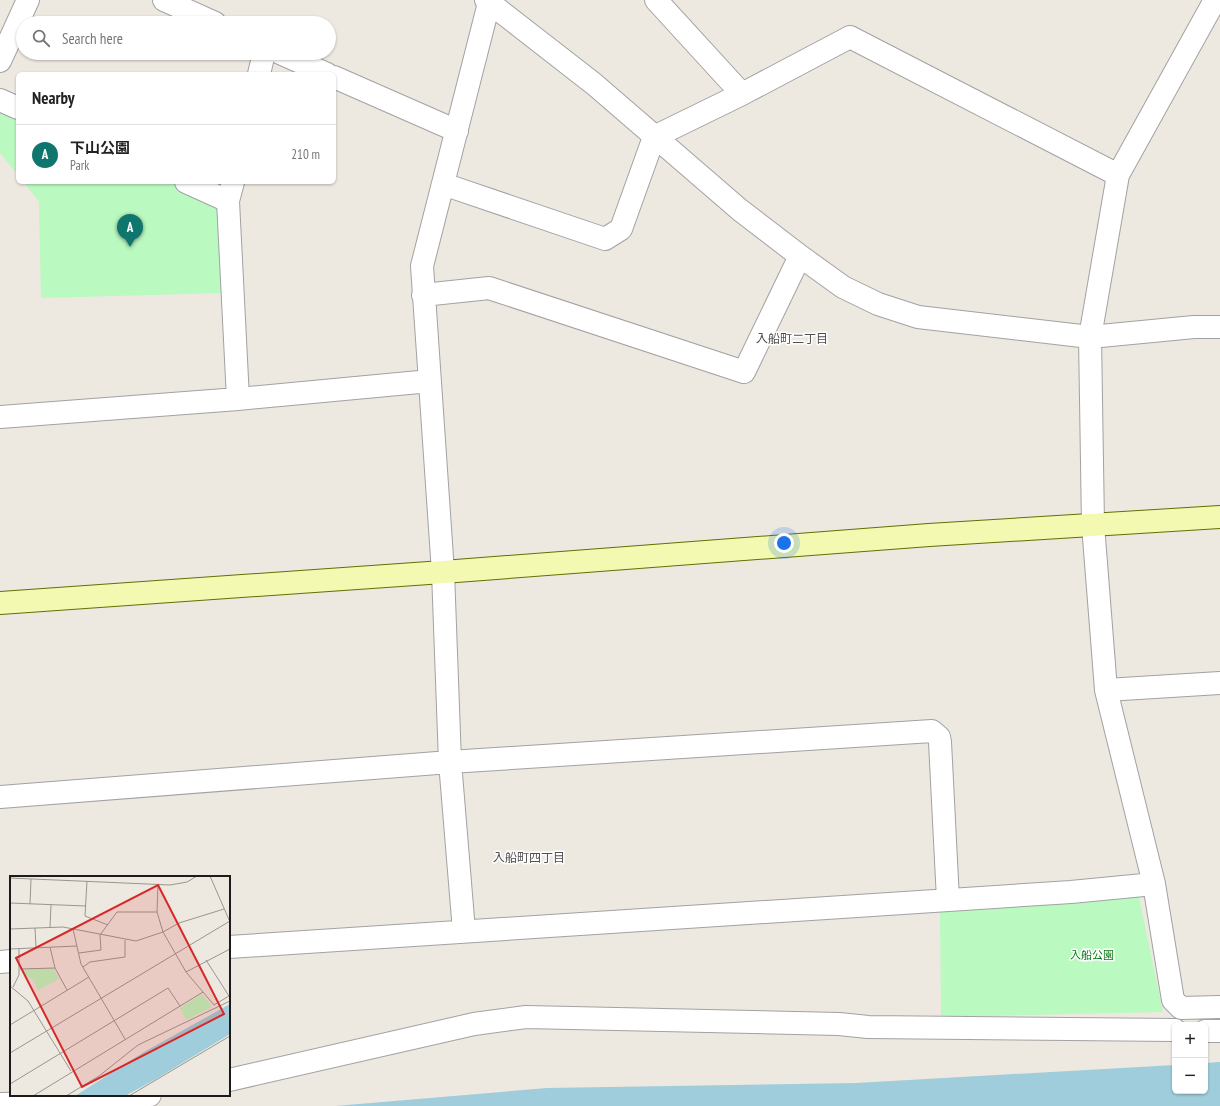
<!DOCTYPE html>
<html lang="en">
<head>
<meta charset="utf-8">
<style>
  :root { --surface:#fff; --page:#f6f6f6; --text:#222; --muted:#767676; --line:#e0e0e0; --accent:#0f766e }
  body { margin:0; font-family:"PT Sans Narrow","Noto Sans JP",sans-serif; background:var(--page); color:var(--text) }
  .controls { position:absolute; right:12px; bottom:12px; display:grid; overflow:hidden; border-radius:6px; box-shadow:0 1px 3px #0004 }
  .controls button { width:36px; height:36px; display:grid; place-items:center; padding:0; border:0; border-bottom:1px solid var(--line); background:var(--surface); color:var(--text); font:20px sans-serif }
  .you { position:absolute; left:784px; top:543px; width:14px; height:14px; margin:-10px; border:3px solid #fff; border-radius:50%; background:#1a73e8; box-shadow:0 0 0 6px #1a73e833 }
  .badge { display:grid; place-items:center; width:26px; height:26px; border-radius:50%; background:var(--accent); color:#fff; font-size:13px; font-weight:700 }
  .pin { position:absolute; translate:-50% -33px; filter:drop-shadow(0 1px 2px #0008) }
  .pin::after { content:''; position:absolute; top:21px; width:14px; height:12px; background:inherit; clip-path:polygon(0 0,100% 0,50% 100%) }
  .list { margin:0; padding:0; list-style:none }
  h2 { display:flex; justify-content:space-between; align-items:center; height:52px; margin:0; padding:0 16px; font-size:17px }
  h2 small { font-size:13px; font-weight:400; color:var(--muted) }
  .list li { display:grid; grid-template-columns:26px 1fr auto; gap:12px; align-items:center; box-sizing:border-box; height:60px; padding:0 16px; border-top:1px solid var(--line) }
  .list b { display:block; font-size:15px; white-space:nowrap }
  .list p { margin:0; font-size:13px; white-space:nowrap; color:var(--muted) }
  .list em { font-size:13px; font-style:normal; color:var(--muted) }
  .icon { flex:none; width:22px; height:22px; fill:none; stroke:currentColor; stroke-width:2; stroke-linecap:round; stroke-linejoin:round }
  .map { position:relative; flex:none; width:1220px; height:1106px; overflow:hidden }
  .search { position:absolute; background:var(--surface); box-shadow:0 1px 3px #0004; left:16px; top:16px; width:320px; height:44px; display:flex; align-items:center; gap:10px; box-sizing:border-box; padding:0 14px; border-radius:22px; color:var(--muted); font-size:15px }
  .panel { position:absolute; background:var(--surface); box-shadow:0 1px 3px #0004; left:16px; top:72px; width:320px; height:112px; border-radius:6px }
  .map>svg:first-child { display:block }
  .park { fill:#baf9c0 }
  .water { fill:#9fcddb }
  .lines { fill:none; stroke-linecap:round; stroke-linejoin:round }
  .street-casing { stroke:#a2a2a2; stroke-width:24 }
  .secondary-casing { stroke:#626f04; stroke-width:24 }
  .street { stroke:#fff; stroke-width:22 }
  .secondary { stroke:#f4f9b1; stroke-width:22 }
  .labels { text-anchor:middle; stroke-width:3; stroke-linejoin:round; paint-order:stroke }
  .park-label { font-size:11px; fill:#0a7715; stroke:#fff }
  .neighbourhood-label { font-size:12px; fill:#4e4e4e; stroke:#fff }
  .inset-road { fill:none; stroke:#999691; stroke-width:1 }
  .view { fill:#d62828; fill-opacity:0.15; stroke:#d62828; stroke-width:2 }
  .inset-edge { fill:none; stroke:#1b1b1b; stroke-width:2 }
</style>
</head>
<body>
<div class="map">
<svg width="1220" height="1106" viewBox="0 0 1220 1106">
  <rect width="100%" height="100%" fill="#ede8e0"/>
  <path class="park" d="M3,110L18,116V175L0,153V113Z
    M24,182H171L217,202L222,293L41,298L39,202Z
    M1138,893L1163,1012L941,1017L940,910Z"/>
  <path class="water" d="M1220,1062V1106H335L547,1088L856,1083L1175,1065V1091H1205V1063Z"/>
  <g class="lines">
    <g class="street-casing">
      <path id="street" d="M164,0L215,23
        M486,0L594,84L740,210L800,256L843,287L878,304L918,317L1090,337L1194,327H1220
        M656,0L742,94
        M1215,0L1118,175L1090,337L1093,525L1106,690L1154,884L1173,1000L1181,1008L1220,1007
        M280,53L327,74
        M0,61L28,0
        M259,74L264,53
        M334,77L457,131
        M0,100L18,108
        M186,182L228,201
        M233,182L228,201L238,399
        M443,184L605,239L621,229L654,137L742,94L850,37L1118,175
        M423,295L489,288L744,372L800,256
        M0,417L238,399L430,381
        M1106,690L1220,683
        M0,797L450,762L932,731L939,737L940,742L948,900
        M464,931L450,762L443,572L422,266L489,3
        M229,947L1071,892L1154,884
        M0,962L11,961
        M1205,1031H1220
        M229,1080L474,1024L526,1017L839,1024L868,1027L1175,1030
        M0,1104L51,1103L150,1095"/>
    </g>
    <g class="secondary-casing">
      <path id="secondary" d="M0,603L443,572L929,535L1220,517"/>
    </g>
    <use href="#street" class="street"/>
    <use href="#secondary" class="secondary"/>
  </g>
  <g class="labels">
    <g class="park-label">
      <text x="1092" y="959">入船公園</text>
    </g>
    <g class="neighbourhood-label">
      <text x="792" y="343">入船町二丁目</text>
      <text x="529" y="862">入船町四丁目</text>
    </g>
  </g>
  <g transform="translate(10 876)">
    <rect width="220" height="220" fill="#ede8e0"/>
    <path d="M43,92L49,103L28,114L23,103L12,98L13,94ZM192,118L202,131L176,144L170,132Z" fill="#baf9c0"/>
    <path d="M220,128V158L146,203L115,220H65L134,176Z" fill="#9fcddb"/>
    <path class="inset-road" d="M200,0L220,46M0,2L160,9L177,6L187,0M77,5L75,40L98,49M148,8L147,36L153,56L176,96L204,129L219,120L196,84M0,27L76,30M20,28L21,3M40,51L41,29M25,52L26,72M0,53L53,51L126,65L153,56L169,47L214,33M63,53L71,88L115,163M40,71L45,92L57,114M0,73L67,70M69,77L91,74L90,59L107,36H147M73,91L80,86L115,81V64M10,93L45,92M176,96L220,73M0,110L18,125L61,195M3,111L9,99V73M0,149L79,101M0,177L220,45M0,208L158,112L170,130M23,220L193,116M56,220L89,200L128,169L220,125M119,220L220,160"/>
    <path class="view" d="M148,9L214,138L72,211L6,82Z"/>
    <rect width="220" height="220" class="inset-edge"/>
  </g>
</svg>
<div class="controls">
<button>+</button>
<button>−</button>
</div>
<div class="you"></div>
<div class="pin badge" style="left:130px;top:247px">A</div>
<div class="search"><svg class="icon" aria-label="search" viewBox="0 0 24 24"><circle cx="10" cy="10" r="6"/><path d="M15 15l6 6"/></svg>Search here</div>
<section class="panel">
<h2>Nearby<small></small></h2>
<ul class="list">
<li><span class="badge">A</span><div><b>下山公園</b><p>Park</p></div><em>210 m</em></li>
</ul>
</section>
</div>
</body>
</html>
